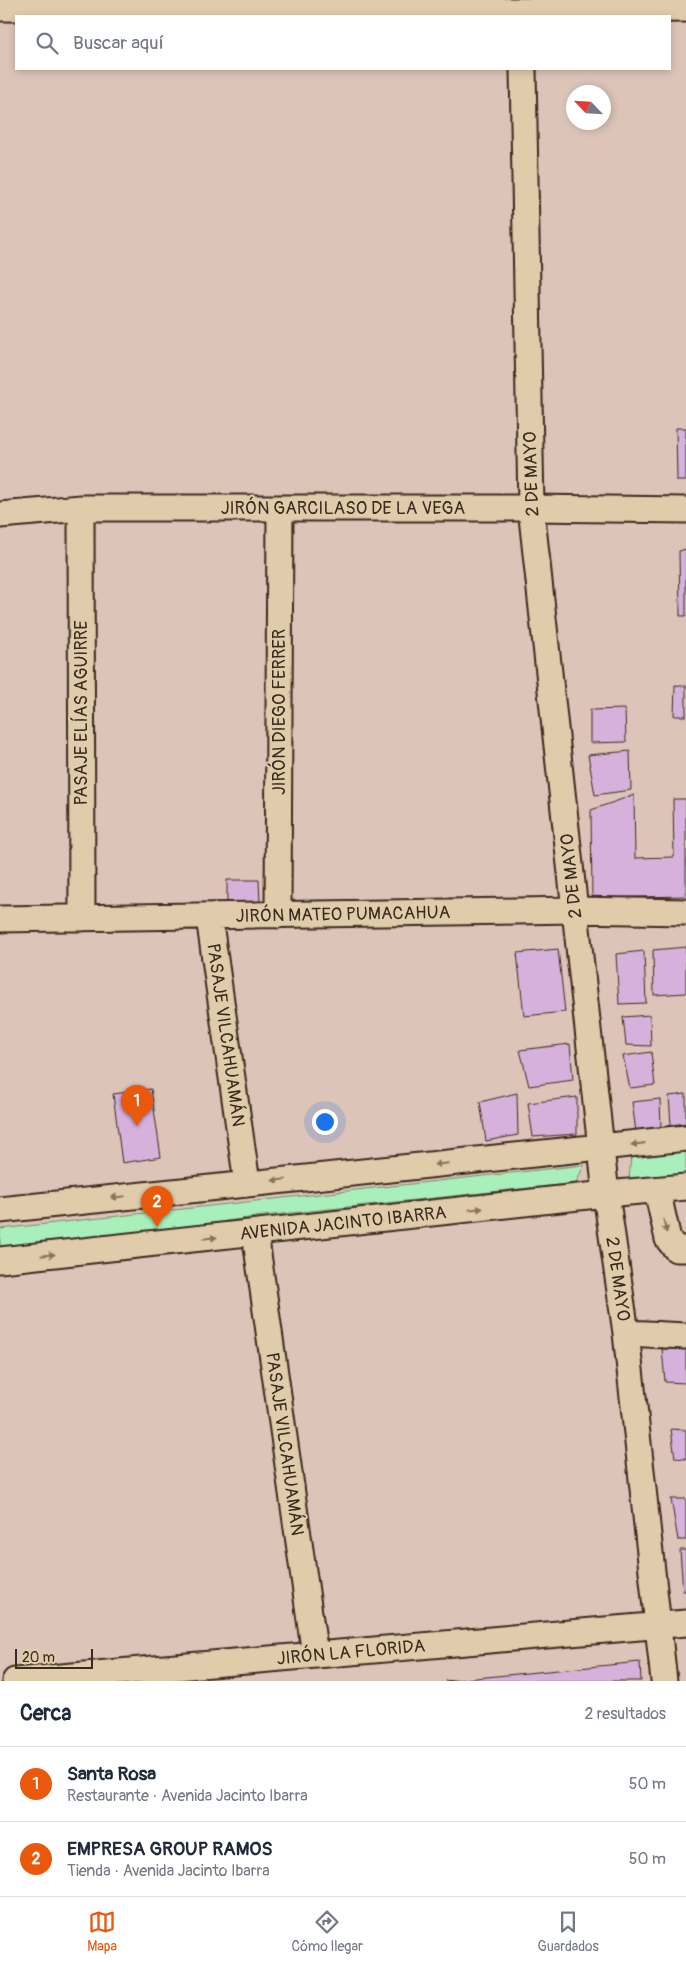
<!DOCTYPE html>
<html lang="es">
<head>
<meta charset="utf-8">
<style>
  :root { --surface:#fff; --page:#f6f6f7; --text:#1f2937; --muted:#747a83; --line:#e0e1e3; --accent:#ea580c }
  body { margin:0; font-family:Pangolin,sans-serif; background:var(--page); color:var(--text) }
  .compass { position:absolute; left:566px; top:85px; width:45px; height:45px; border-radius:50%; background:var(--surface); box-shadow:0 2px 8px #0003; rotate:295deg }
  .scale { position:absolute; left:15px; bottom:12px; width:78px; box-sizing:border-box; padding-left:5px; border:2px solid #3b2a1e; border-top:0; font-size:14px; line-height:18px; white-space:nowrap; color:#3b2a1e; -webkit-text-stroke:4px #e0ccaa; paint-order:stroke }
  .you { position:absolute; left:324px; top:1121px; width:18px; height:18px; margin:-12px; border:4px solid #fff; border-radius:50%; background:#1a73e8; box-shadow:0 0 0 8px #1a73e833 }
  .badge { display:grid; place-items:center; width:32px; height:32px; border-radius:50%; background:var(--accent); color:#fff; font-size:16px; font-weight:700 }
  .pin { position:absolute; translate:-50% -41px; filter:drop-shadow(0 1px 2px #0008) }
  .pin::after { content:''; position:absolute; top:26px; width:18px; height:15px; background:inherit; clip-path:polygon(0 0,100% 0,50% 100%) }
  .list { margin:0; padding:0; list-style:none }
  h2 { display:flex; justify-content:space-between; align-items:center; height:65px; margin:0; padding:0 20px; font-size:21px }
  h2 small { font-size:16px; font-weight:400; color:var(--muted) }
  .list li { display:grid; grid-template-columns:32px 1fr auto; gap:15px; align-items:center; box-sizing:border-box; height:75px; padding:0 20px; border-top:1px solid var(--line) }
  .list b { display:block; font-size:19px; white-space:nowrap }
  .list p { margin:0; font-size:16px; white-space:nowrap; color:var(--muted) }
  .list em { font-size:16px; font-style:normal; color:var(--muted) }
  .icon { flex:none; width:28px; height:28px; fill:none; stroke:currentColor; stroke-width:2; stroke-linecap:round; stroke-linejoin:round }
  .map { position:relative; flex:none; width:686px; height:1681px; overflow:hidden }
  .search { position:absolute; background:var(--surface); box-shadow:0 2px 8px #0003; left:15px; right:15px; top:15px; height:55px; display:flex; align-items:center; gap:12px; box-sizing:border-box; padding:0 18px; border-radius:0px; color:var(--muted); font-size:19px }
  .sheet { height:215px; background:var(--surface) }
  nav { display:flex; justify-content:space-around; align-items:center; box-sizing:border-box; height:70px; border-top:1px solid var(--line); background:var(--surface); font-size:14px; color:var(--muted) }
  nav a { display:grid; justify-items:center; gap:2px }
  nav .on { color:var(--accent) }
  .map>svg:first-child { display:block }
  .green { fill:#a9efbb; stroke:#728c6c }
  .building { fill:#d5b1db; stroke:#3b2a1e }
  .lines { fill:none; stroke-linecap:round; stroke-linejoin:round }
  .minor-casing { stroke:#3b2a1e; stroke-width:29 }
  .minor { stroke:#e0ccaa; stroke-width:25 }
  .oneway { fill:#85735d }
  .labels { text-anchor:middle; stroke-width:4; stroke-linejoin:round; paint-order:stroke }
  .street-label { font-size:18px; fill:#3b2a1e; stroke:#e0ccaa }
</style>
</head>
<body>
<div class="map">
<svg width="686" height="1681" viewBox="0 0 686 1681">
  <rect width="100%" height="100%" fill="#ddc4b9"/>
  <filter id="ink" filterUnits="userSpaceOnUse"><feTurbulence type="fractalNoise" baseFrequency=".02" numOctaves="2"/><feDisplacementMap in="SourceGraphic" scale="10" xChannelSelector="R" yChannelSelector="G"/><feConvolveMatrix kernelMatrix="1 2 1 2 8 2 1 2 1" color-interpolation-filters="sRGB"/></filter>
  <g filter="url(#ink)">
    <path class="green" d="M686,1149V1175L629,1181L631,1155Z
      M584,1165L576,1183L263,1216L0,1252V1229Z"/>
    <path class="building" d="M676,428H686V481H677Z
      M686,549V616H680L679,551Z
      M675,685L686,686V716H674Z
      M625,709L626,742L590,743V710Z
      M630,751L631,790L595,795L588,755Z
      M634,795L635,858L674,857L673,799H686V896L592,898L591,810Z
      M227,880H259L260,903L227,904Z
      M686,947V993L654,995L653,950Z
      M558,949L565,1012L524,1016L517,953Z
      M644,951L646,1003L619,1004L616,954Z
      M650,1015L651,1046L626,1045L623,1017Z
      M570,1044L573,1080L529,1086L520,1050Z
      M651,1052L655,1085L630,1088L623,1056Z
      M151,1089L161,1157L122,1163L113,1094Z
      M517,1093L518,1135L486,1141L480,1102Z
      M686,1094V1123L671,1125L669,1096Z
      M577,1097V1134L533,1137L528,1103Z
      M660,1099L661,1128L636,1132L632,1102Z
      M662,1349H686V1383L665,1382Z
      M671,1429L686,1430V1459L675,1458Z
      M671,1499H686V1540H678Z
      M680,1550H686V1591H683Z
      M640,1662L641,1681H445Z"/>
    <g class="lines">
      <g class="minor-casing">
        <path id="minor" d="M0,8L521,11L686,9
          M523,69L531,508L606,1194L626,1333L664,1681
          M81,508L82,918
          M0,515L81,508H531L686,510
          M278,915L280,508
          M209,917L247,1183
          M0,919L575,910L686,912
          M657,1190L668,1239L676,1249H686
          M0,1210L686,1138
          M255,1233L315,1655
          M0,1260L606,1194L686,1187
          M626,1333L686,1336
          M15,1681L686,1623"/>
      </g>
      <use href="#minor" class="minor"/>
    </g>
    <defs><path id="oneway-solid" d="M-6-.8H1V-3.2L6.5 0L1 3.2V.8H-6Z" transform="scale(1.25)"/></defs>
    <g class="oneway">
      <use href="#oneway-solid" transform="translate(638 1144) rotate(173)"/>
      <use href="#oneway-solid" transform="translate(441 1164) rotate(174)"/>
      <use href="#oneway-solid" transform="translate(279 1180) rotate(174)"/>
      <use href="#oneway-solid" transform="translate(118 1197) rotate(174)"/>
      <use href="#oneway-solid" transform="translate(476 1209) rotate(-6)"/>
      <use href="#oneway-solid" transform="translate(665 1226) rotate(77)"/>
      <use href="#oneway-solid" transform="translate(210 1238) rotate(-6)"/>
      <use href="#oneway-solid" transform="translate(48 1255) rotate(-6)"/>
    </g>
  </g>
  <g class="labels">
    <g class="street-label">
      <text transform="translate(531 474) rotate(-92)" y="6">2 DE MAYO</text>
      <text x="343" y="514">JIRÓN GARCILASO DE LA VEGA</text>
      <text transform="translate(279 712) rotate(-90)" y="6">JIRÓN DIEGO FERRER</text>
      <text transform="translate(81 713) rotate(-90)" y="6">PASAJE ELÍAS AGUIRRE</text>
      <text transform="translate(571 876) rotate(-96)" y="6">2 DE MAYO</text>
      <text transform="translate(343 914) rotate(-1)" y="6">JIRÓN MATEO PUMACAHUA</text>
      <text transform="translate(226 1035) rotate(82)" y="6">PASAJE VILCAHUAMÁN</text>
      <text transform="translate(343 1223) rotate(-6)" y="6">AVENIDA JACINTO IBARRA</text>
      <text transform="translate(618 1279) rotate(82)" y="6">2 DE MAYO</text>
      <text transform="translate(285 1444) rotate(82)" y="6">PASAJE VILCAHUAMÁN</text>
      <text transform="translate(351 1652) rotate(-5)" y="6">JIRÓN LA FLORIDA</text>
    </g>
  </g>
</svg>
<svg class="compass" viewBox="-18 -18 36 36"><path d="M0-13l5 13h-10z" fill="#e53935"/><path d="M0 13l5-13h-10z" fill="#747a83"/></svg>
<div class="scale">20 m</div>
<div class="you"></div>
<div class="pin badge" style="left:137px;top:1126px">1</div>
<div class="pin badge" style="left:157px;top:1227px">2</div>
<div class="search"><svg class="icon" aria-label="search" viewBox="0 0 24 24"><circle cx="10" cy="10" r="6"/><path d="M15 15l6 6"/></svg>Buscar aquí</div>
</div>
<section class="sheet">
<h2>Cerca<small>2 resultados</small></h2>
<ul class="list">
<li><span class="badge">1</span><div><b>Santa Rosa</b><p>Restaurante · Avenida Jacinto Ibarra</p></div><em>50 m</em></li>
<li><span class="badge">2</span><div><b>EMPRESA GROUP RAMOS</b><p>Tienda · Avenida Jacinto Ibarra</p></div><em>50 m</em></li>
</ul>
</section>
<nav>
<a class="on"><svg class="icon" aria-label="map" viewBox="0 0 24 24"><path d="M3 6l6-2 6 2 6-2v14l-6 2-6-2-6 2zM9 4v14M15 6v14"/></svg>Mapa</a>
<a><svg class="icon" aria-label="directions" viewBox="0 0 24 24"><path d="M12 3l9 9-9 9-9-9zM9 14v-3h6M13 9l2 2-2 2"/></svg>Cómo llegar</a>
<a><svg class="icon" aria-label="saved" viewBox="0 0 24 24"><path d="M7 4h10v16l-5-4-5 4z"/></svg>Guardados</a>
</nav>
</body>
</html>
